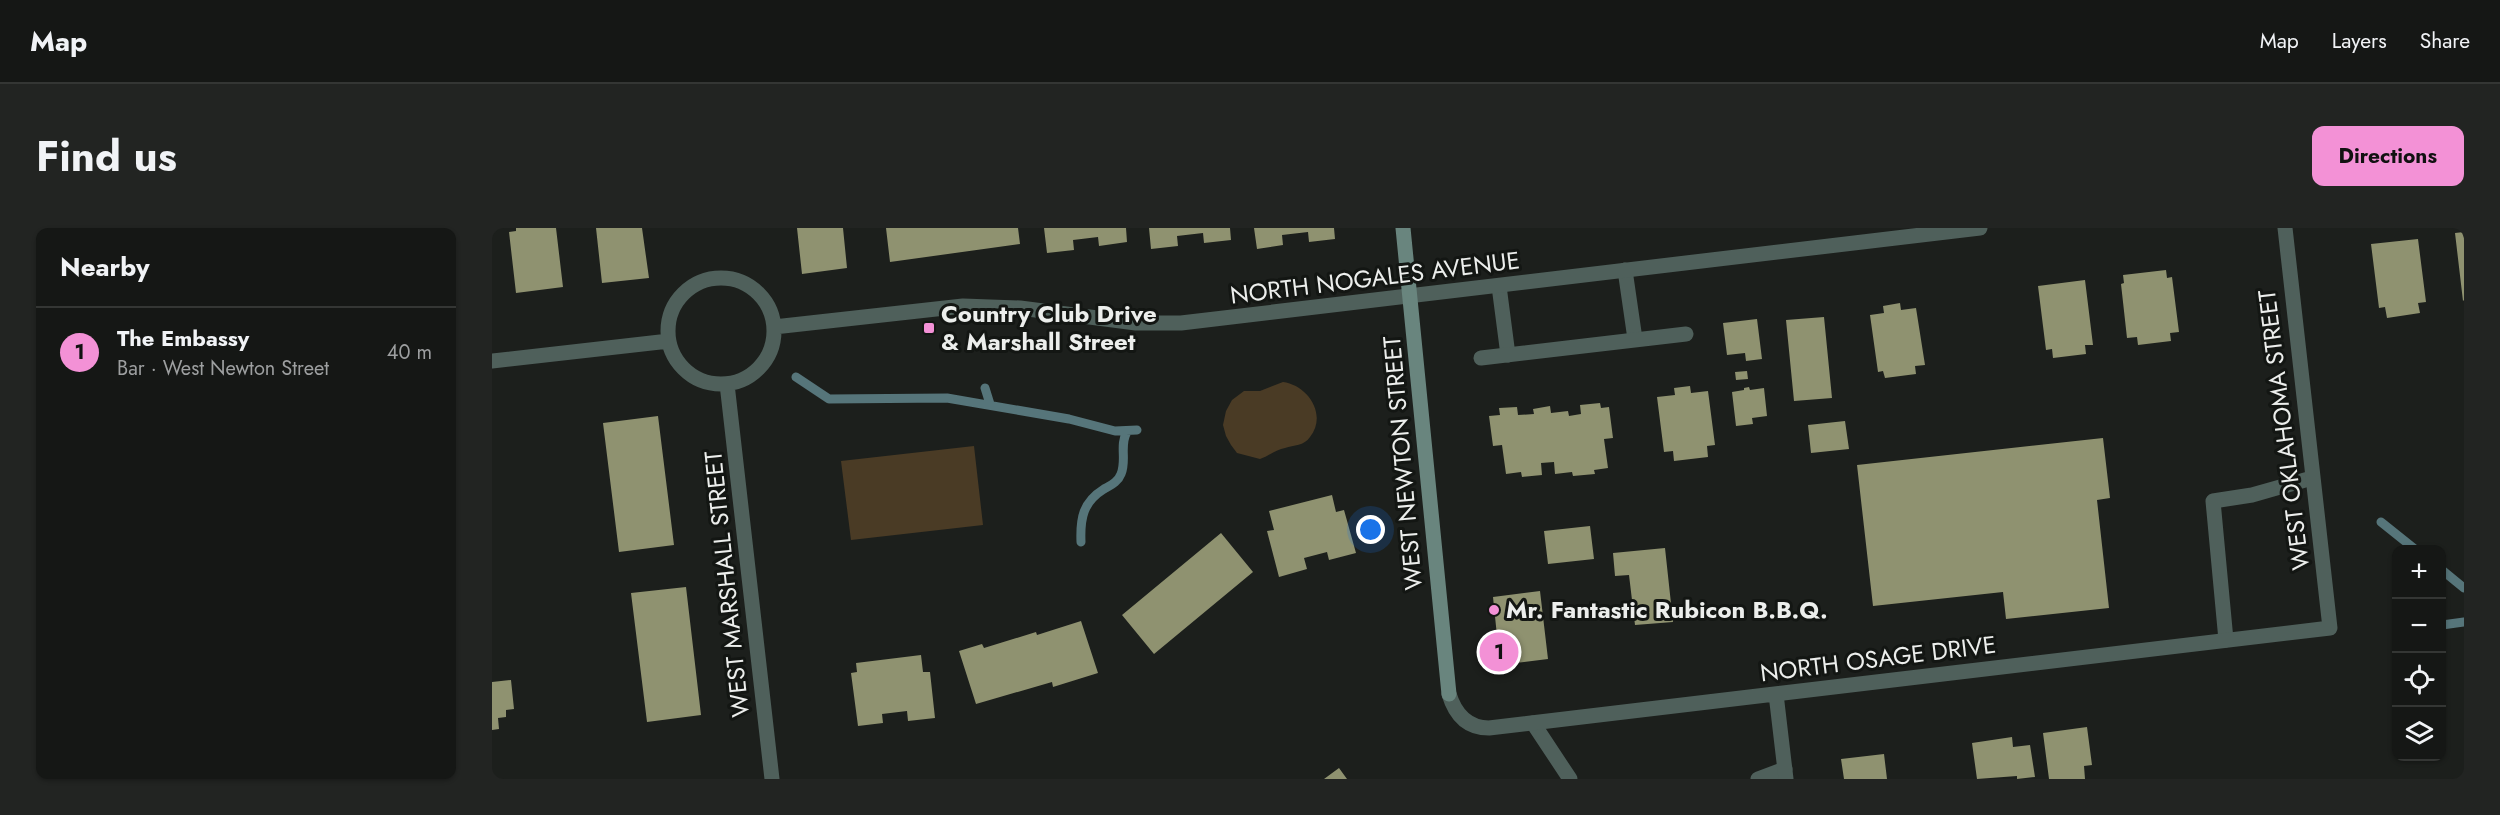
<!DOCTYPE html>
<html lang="en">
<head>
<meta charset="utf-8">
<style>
  :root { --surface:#151715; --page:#222422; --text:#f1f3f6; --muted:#9d9fa0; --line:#343634; --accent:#f391d6 }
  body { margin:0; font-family:Jost,sans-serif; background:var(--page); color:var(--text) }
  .controls { position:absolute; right:18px; bottom:18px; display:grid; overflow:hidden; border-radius:12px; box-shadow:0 2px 4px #0004 }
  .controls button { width:54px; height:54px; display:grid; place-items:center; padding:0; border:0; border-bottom:2px solid var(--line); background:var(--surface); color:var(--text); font:30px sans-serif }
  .you { position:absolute; left:879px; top:302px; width:21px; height:21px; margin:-15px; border:4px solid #fff; border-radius:50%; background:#1a73e8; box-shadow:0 0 0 9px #1a73e833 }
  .badge { display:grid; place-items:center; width:39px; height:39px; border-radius:50%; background:var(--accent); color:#111; font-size:20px; font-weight:700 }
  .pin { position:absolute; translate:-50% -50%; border:3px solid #fff; box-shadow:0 2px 6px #0006 }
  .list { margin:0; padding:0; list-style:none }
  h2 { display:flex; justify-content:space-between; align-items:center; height:78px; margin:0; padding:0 24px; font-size:26px }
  h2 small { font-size:20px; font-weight:400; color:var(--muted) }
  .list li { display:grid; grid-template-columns:39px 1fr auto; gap:18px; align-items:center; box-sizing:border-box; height:90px; padding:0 24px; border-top:2px solid var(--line) }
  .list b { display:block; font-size:22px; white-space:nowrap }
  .list p { margin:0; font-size:20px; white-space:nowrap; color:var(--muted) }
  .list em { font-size:20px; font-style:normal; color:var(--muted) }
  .icon { flex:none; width:33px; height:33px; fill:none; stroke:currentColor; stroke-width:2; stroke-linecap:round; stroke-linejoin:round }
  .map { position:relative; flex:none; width:1972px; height:551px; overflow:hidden; border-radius:12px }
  header { display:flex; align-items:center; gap:36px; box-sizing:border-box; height:84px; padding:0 30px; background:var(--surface); border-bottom:2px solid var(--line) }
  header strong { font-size:28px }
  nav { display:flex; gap:33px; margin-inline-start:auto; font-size:21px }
  .intro { display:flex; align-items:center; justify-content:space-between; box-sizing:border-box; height:144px; padding:0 36px }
  h1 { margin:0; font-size:42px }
  .button { padding:15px 27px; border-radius:12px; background:var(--accent); color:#111; font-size:21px; font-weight:700 }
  main { display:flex; gap:36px; padding:0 36px }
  aside { flex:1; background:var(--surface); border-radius:12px; box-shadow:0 2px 4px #0004 }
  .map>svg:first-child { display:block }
  .green { fill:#4a3b25 }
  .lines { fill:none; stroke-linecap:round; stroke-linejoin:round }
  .stream { stroke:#56757a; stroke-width:9 }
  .building { fill:#8f9270 }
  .lane { stroke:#4f605b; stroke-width:15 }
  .street { stroke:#4f605b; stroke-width:15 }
  .secondary { stroke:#69857e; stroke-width:15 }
  .poi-dot { fill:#f391d6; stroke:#131613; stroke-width:2 }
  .labels { text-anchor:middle; stroke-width:6; stroke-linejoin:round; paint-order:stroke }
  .street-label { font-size:24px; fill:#eceeec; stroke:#131613 }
  .poi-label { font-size:24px; font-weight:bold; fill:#eceeec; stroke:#131613; text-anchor:start }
</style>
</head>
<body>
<header>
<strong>Map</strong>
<nav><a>Map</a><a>Layers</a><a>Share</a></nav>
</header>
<div class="intro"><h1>Find us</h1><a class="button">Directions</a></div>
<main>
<aside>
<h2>Nearby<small></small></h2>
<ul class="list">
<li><span class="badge">1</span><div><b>The Embassy</b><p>Bar · West Newton Street</p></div><em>40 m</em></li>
</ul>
</aside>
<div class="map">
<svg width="1972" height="551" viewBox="0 0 1972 551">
  <rect width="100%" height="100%" fill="#1c1f1c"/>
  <path class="green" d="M791,154C815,157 836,186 818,209C812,218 802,217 793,220C784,222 776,228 768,231L745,225L739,217L734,208L731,197L734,183L740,172L752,163H768Z
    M482,218L491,297L359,312L349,233Z"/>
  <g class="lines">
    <path class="stream" d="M304,149L337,171L455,170L577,191L623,203L645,202
      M493,160L498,176
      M1889,294L1924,322
      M589,314C588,290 591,274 612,261C619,257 626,254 629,246C635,232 627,217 635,204
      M1950,342L1972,360
      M1950,397L1972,394"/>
  </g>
  <path class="building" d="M24,0H64L71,59L24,65L17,4L24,3Z
    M104,0H150L157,50L110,55Z
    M305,0H351L355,40L310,46Z
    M394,0H526L528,16L398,34Z
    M552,0H634L635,14L607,18L606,9L581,12L582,22L555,25Z
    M657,0H738L739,12L712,15L711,5L685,8L686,18L659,21Z
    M762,0H842L843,11L817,14L816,4L790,7L791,17L765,21Z
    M1972,4V72L1971,73L1963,5Z
    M1926,11L1934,74L1926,75L1928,85L1895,90L1893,79L1887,80L1879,16Z
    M1674,42L1675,50L1680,49L1687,104L1678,105L1679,113L1646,117L1645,109L1635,110L1629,56L1632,55L1631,47Z
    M1593,52L1601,117H1593L1594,126L1561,130L1560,121L1554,122L1546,58Z
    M1408,75L1409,82L1424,80L1433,137L1423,138L1424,146L1393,150L1391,143L1386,144L1378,87L1392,85L1391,78Z
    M1332,89L1340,170L1302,173L1294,92Z
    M1265,91L1270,131L1254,133L1253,125L1235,127L1231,95Z
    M1255,143L1256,151L1244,152L1243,144Z
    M1198,158L1199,165L1216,163L1223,217L1215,218L1216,229L1182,233L1181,223L1172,224L1165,169L1183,167L1182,160Z
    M1257,159L1258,162L1272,160L1275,188L1260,190L1261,196L1244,198L1240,164L1252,162V160Z
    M1108,175L1109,180L1117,179L1121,210L1112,211L1116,240L1102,242L1103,246L1081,248L1080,244L1063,246L1062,234L1049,235L1050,247L1030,249L1029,244L1014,246L1010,217L1001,218L997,188L1008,187L1007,180L1025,179L1026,187L1042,186L1041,181L1058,178L1059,185L1076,183L1077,188L1089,186L1088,177Z
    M166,188L182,317L127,324L111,195Z
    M1353,193L1357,221L1319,225L1316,197Z
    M1611,210L1618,270L1605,272L1617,380L1514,391L1511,364L1381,378L1365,237Z
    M840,267L844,284L852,282L864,325L837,332L835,324L812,330L815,341L787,349L775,303L782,302L777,283Z
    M1098,298L1102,331L1056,336L1052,303Z
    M729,305L761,344L662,426L630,387Z
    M1173,320L1181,394L1143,397L1137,347L1123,348L1121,325Z
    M194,359L209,487L155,494L139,365Z
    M1048,363L1056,431L1008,437L1001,369Z
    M589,393L606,445L561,459L560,454L484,476L467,423L490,416L492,420L544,404L545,407Z
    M429,427L431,444H438L443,490L416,493L415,483L390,486L391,495L366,498L359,445L365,444L364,435Z
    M19,452L22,481L14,482V489L6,490L7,501L0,502V454Z
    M1595,499L1600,537L1592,538L1593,551H1557L1551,505Z
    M1520,509L1521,519L1538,517L1543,549L1525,551V548L1485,551L1480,515Z
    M1392,526L1395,551H1352L1349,531Z
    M847,540L855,551H832Z"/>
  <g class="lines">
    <path class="lane" d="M1133,42L1143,111
      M1007,58L1016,127
      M1734,412L1721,273L1760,267L1820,250
      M1041,495L1078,551
      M1266,551L1293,541"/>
    <path class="street" d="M176 103a53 53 0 1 1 106 0a53 53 0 1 1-106 0Z
      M282,99L471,78L528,80L644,95H689L1488,0
      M989,130L1194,106
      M0,133L177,113
      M235,156L280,551
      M957,466C963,486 975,500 997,500L1838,400L1793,0
      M1284,466L1294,551"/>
    <path class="secondary" d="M911,0L957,466"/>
  </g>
  <g class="poi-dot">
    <rect x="431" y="94" width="12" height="12" rx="3"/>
    <circle cx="1002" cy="382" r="6"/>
  </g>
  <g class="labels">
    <g class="street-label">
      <text transform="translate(883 50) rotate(-7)" y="8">NORTH NOGALES AVENUE</text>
      <text transform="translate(1792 202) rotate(-97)" y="8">WEST OKLAHOMA STREET</text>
      <text transform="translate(911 235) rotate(-95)" y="8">WEST NEWTON STREET</text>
      <text transform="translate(235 356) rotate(-96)" y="8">WEST MARSHALL STREET</text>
      <text transform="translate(1386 431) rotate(-7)" y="8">NORTH OSAGE DRIVE</text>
    </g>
    <g class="poi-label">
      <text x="449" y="94">Country Club Drive<tspan x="449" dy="28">&amp; Marshall Street</tspan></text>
      <text x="1014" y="390">Mr. Fantastic Rubicon B.B.Q.</text>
    </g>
  </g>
</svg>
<div class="controls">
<button>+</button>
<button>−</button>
<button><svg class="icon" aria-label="locate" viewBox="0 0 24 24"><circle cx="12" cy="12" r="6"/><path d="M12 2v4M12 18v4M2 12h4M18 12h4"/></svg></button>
<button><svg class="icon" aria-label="layers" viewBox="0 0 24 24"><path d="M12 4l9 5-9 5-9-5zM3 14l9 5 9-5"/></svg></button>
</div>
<div class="you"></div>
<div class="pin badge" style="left:1007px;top:424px">1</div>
</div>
</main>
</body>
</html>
